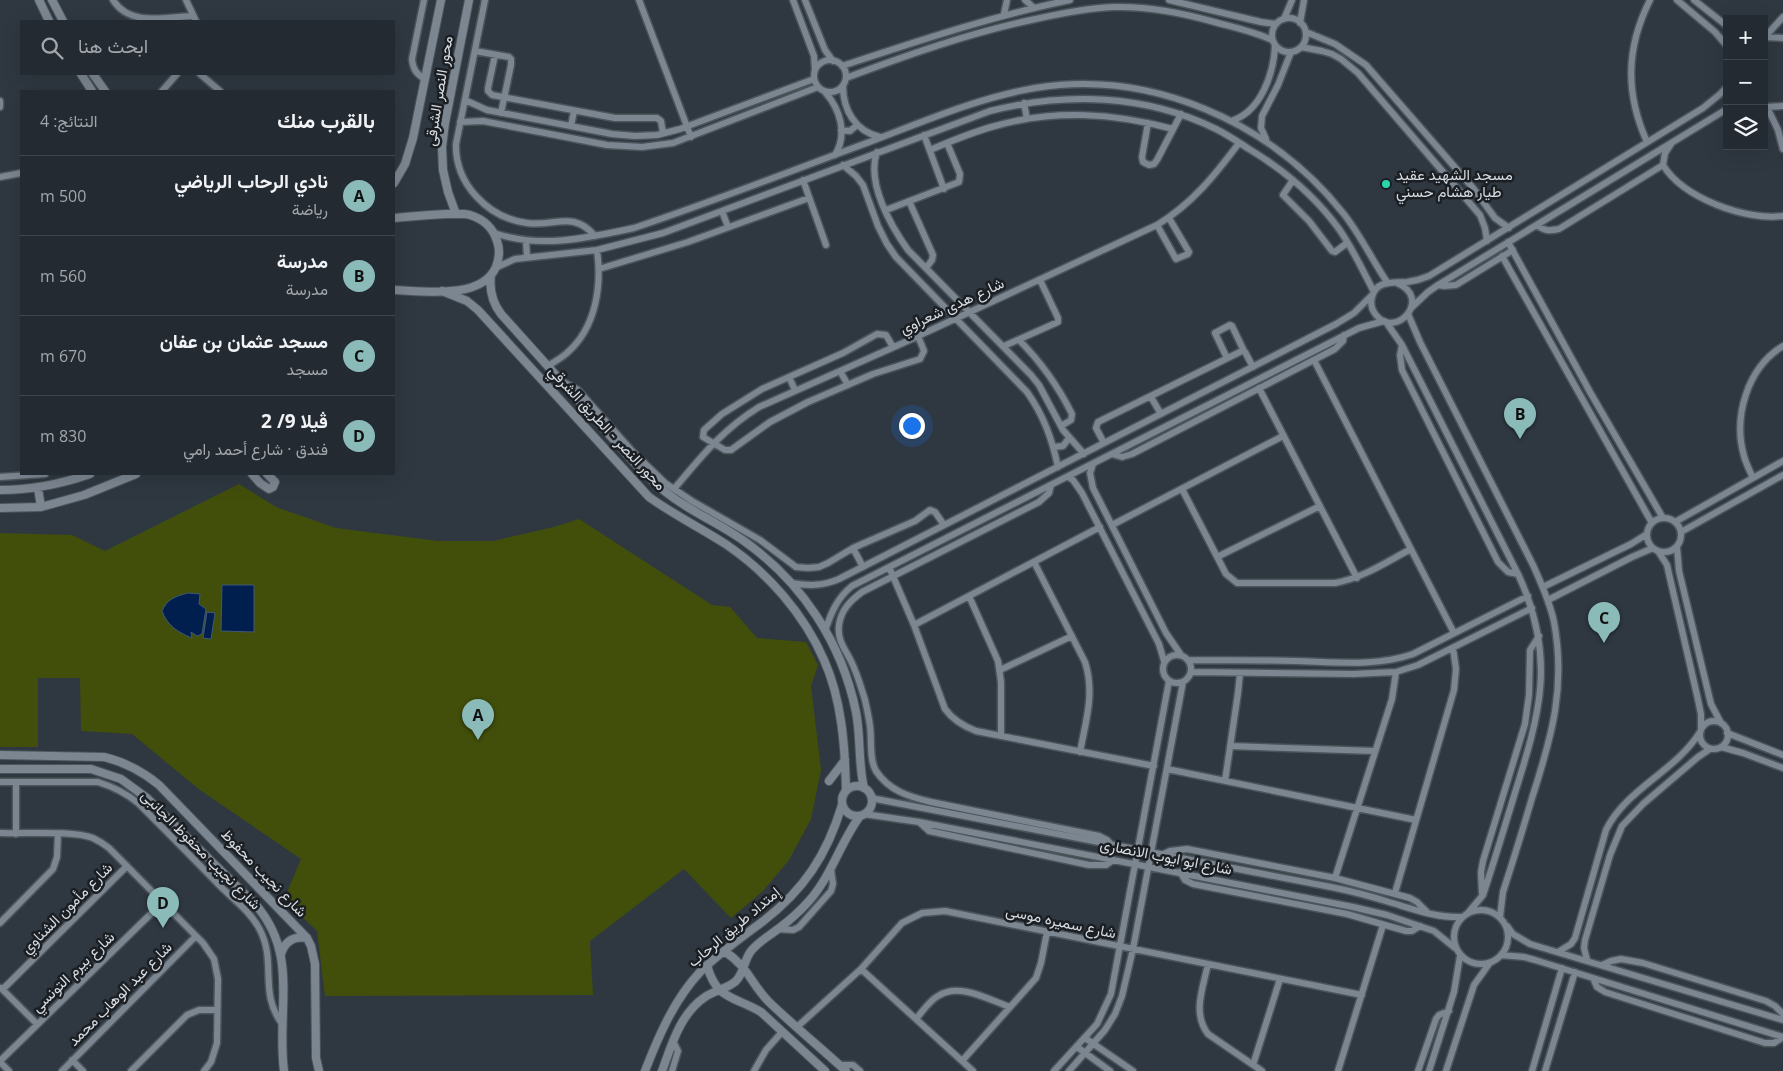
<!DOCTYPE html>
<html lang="ar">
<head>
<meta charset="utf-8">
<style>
  :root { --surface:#232a31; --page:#2b3239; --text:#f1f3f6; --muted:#a3a7ab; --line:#40464d; --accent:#8bbbb9 }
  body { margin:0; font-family:"Open Sans",Vazirmatn,sans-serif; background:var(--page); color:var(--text); direction:rtl }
  .controls { position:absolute; right:15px; top:15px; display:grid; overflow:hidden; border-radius:0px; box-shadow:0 5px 20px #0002 }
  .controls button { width:45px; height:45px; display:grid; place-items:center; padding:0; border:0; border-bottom:1px solid var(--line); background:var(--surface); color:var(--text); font:25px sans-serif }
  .you { position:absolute; left:911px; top:425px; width:18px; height:18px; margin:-12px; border:4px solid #fff; border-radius:50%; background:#1a73e8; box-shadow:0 0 0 8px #1a73e833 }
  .badge { display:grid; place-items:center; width:32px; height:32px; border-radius:50%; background:var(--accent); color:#111; font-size:16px; font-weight:700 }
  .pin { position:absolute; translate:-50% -41px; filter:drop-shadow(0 1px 2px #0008) }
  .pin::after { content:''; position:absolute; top:26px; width:18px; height:15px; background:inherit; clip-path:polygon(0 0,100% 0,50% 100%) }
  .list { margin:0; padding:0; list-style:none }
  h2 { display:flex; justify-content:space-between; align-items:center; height:65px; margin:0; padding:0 20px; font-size:21px }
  h2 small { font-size:16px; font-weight:400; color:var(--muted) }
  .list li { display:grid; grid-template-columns:32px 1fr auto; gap:15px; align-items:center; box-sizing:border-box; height:80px; padding:0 20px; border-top:1px solid var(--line) }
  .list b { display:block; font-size:19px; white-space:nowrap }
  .list p { margin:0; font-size:16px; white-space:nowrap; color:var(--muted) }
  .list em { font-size:16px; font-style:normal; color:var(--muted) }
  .icon { flex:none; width:28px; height:28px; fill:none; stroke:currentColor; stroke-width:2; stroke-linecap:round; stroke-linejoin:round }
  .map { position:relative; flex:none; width:1783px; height:1071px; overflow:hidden; direction:ltr }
  .search { position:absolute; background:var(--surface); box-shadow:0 5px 20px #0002; left:20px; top:20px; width:375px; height:55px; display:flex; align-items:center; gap:12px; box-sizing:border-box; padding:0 18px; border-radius:0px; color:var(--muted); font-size:19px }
  .panel { position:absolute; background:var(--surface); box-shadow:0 5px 20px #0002; left:20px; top:90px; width:375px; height:385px; border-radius:0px; direction:rtl }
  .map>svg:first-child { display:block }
  .green { fill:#424f0b }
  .water { fill:#001f4e; stroke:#40587a }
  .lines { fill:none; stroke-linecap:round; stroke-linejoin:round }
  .minor-casing { stroke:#4c545b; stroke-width:9 }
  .tertiary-casing { stroke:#4c545b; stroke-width:10 }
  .minor { stroke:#7c8691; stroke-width:6 }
  .tertiary { stroke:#7c8691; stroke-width:8 }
  .poi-dot { fill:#28d5ad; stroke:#1b1f23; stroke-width:2 }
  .labels { text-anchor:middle; stroke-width:5; stroke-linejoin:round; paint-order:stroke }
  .street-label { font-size:15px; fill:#d6dce2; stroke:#1b1f23 }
  .poi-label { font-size:15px; fill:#d6dce2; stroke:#1b1f23; text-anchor:start }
</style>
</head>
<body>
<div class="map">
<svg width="1783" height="1071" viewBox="0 0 1783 1071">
  <rect width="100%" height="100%" fill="#2f3841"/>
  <path class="green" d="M239,484L276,507L336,528L438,541H493L554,527L579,519L712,605L730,607L757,638L806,642L818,665L811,686L821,770L811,819L789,860L763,891L731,918L684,869L590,941L593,995L325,996L317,931L289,904L288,890L301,859L200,790L132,734L81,731L80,678H38V747H0V533L72,535L105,551Z"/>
  <path class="water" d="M222,585H254V632L221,631Z
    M188,593L200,594L199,604L206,609L202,634L197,636L191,632L192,638C177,632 167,625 162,611C167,599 176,596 188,593Z
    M207,612L215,613L211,639L203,638Z"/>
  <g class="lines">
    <g class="minor-casing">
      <path id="minor" d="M113,0C130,27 165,17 193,16
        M186,0L196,21
        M424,0L412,59C413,69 416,74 425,79
        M485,0L456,144C455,184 488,218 527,223C555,227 573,210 595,236
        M639,0L691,137
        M793,0L814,56L815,70
        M805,0L825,50L833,61
        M1025,0L1033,7
        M1169,0L1261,22L1276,24
        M1677,0L1715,32L1727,46
        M1694,0L1727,26
        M1004,14L1007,0
        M1272 35a17 17 0 1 1 34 0a17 17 0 1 1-34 0Z
        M1284,19L1292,0
        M1300,23L1304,0
        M1306,32L1335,44L1366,65L1473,188L1495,218L1509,228
        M1765,37L1783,17
        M1765,37L1783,38
        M1301,47L1322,51L1332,54L1341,59L1358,73L1480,215L1485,228L1487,241
        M475,51L509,57L511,59V65L501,113
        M495,55L488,88V91L492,95L615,118H657L661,121L663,133
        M814 76a16 16 0 1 1 32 0a16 16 0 1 1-32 0Z
        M842,66C918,41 992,16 1070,0
        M200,74L220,91
        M846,78C907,55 967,34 1031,20C1058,14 1086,8 1113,7C1149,6 1184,13 1218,23C1237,28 1255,32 1272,40
        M843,86C843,110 855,131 880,137
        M162,91L177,74
        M825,92C840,109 848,134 835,155
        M465,100L487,110L612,134L635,136L657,135L680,129L814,79
        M0,101V107
        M1024,103L1027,119
        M1765,107L1783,106
        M1767,107L1778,130L1783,149
        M1231,121C1261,112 1274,73 1275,45
        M460,122L483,121L607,145L642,147L673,143L818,87
        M1148,123L1142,157L1143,162L1149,165L1154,164L1157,160L1181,114
        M571,126L574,111
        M841,130L850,131L857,125
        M924,135L944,189
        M1266,139L1261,128L1262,116L1278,85L1291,52
        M1647,142C1625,93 1626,48 1650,0
        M1671,144L1665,153L1663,165C1683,198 1746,221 1783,216
        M930,150C951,141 973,132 995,126C1055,109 1113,113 1173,129
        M877,152C866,183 891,226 908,250L1031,375L1039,385L1063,430L1084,454
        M843,165L856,176L863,185L878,226L887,244L896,257L1027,392C1044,416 1052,439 1058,467
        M0,177L21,173
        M803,180L826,245
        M1293,180L1283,195L1309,221L1332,251L1335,252L1347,243
        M909,201L933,255L932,260L926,268
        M886,210L959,182L960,174L947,143
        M722,211L728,227
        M1157,225L1176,259L1188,254L1189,252L1169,218
        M1537,225C1544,231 1549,231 1559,229L1663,165
        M494,233C541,249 587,238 634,228C712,202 788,172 864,144C920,123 976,98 1035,88C1151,69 1271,122 1343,213C1360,234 1372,260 1387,282
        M526,241L527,257
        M1508,242L1590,392L1663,518
        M1502,256L1652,523
        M495,268L515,259L597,250L663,233L990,111C1066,92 1145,94 1216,129C1228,135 1238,142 1249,149C1284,170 1315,196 1339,229C1353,249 1363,271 1374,292
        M599,269L688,242L809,198
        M1397,283C1433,298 1396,340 1376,315C1372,310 1370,304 1372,297C1376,280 1393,283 1407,282C1415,281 1422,279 1429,276L1703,108L1719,95L1727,87
        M1438,285L1444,286L1456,285L1513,250
        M1411,308L1428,292L1438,285L1727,109
        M1408,314L1420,342L1533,565C1541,583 1550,602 1554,622C1566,687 1552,736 1532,798C1523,829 1513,861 1503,892L1500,917
        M1386,322L1402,345L1518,574C1557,658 1540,713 1514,796C1504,829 1494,862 1483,895L1468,913
        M1019,340C1041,362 1058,386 1072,414L1071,420L1061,426
        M1402,345L1400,355L1402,370L1498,562L1508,572L1518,574
        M1004,346L1058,322V318L1040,280
        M893,347L886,335L877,334L843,353L762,389L722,414L704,430L703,437L725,450H731L770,422L808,402L873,374L920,359L924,351L918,336
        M1227,358L1215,333L1230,325L1232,326L1244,351
        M1314,360L1454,633
        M548,366C555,361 562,358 568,352C596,327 602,286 597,250
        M840,371L848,385
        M789,377L795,390
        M563,382L578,390L632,451L665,483L692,501L760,540L796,567L808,568L819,567L828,563L853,548L915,521L930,510L935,512L944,525
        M1259,388L1357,578
        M1151,397L1161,414
        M1104,443L1096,428L1098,422L1242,351L1245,352L1253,367
        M1054,447L1063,446L1069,438
        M1112,454L1122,457L1132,454L1335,349L1343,341L1344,335
        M1093,464L1090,473L1093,488L1166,633L1181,655
        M0,477L45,474
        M1068,477L1073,480L1082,493L1159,644L1164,661
        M1753,478C1750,471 1746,464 1744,456C1733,417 1747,368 1783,346
        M1051,485L1049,493L1039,502L862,592C850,601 841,610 839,625C837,640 845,649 851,661C857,673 861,687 865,700C867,709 869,718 870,726C872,740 869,759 876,771C889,791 910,797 931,802L1099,836L1107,840L1111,844
        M674,489C701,457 722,430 759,407L903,343L1157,225C1192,204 1215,175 1239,143
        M1182,489L1226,574L1237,583H1335C1363,578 1386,562 1411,549
        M1647 535a17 17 0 1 1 34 0a17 17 0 1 1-34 0Z
        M1675,522L1783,461
        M1112,525L1283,436
        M1681,532L1783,475
        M1677,547L1679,571L1711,704L1721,723
        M853,548L863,567
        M1658,551L1667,565L1669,574L1697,695L1701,714V729
        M1217,557L1320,506
        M1034,562L1085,662C1095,693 1086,720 1080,752
        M889,567L914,625L945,709C953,720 963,726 976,731L1154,766
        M791,583C809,586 823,586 839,579L1336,324L1354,313L1372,295
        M1543,587L1631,544L1647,534
        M969,596L998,661L1001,682V736
        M1548,600L1632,557L1653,548
        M914,625L1100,527
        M825,631C831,613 837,598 852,586L1359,328L1384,321
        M1163 669a14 14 0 1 1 28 0a14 14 0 1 1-28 0Z
        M1188,660C1224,660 1260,660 1295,661C1334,662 1376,667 1413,654L1528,596
        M1000,670L1072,636
        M1191,672L1353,674L1396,672L1418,665L1532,608
        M1700 735a14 14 0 1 1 28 0a14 14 0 1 1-28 0Z
        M1727,733L1783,755
        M1230,746L1375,751
        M1721,747L1743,753L1783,768
        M1167,769L1416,820
        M1225,781L1238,693L1240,673
        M0,782H98C114,787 126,793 138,803C165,830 192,857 219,885C233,899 251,912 260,930C277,963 258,993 283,1025
        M871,798L1331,887C1351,891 1370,896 1389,902C1413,909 1436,918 1462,917
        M864,814L919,822L1353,907L1387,915L1434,931L1455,948
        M919,822L929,831L1089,865H1106L1113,860
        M0,833C24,834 72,830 93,838C99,841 104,844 109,848L203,943L214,959L218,979L217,1043L211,1062L204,1071
        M16,834V782
        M1162,855L1170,851L1187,849L1335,878L1410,898L1417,902L1428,913
        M1180,872L1185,880L1193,884L1347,914L1406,931H1412L1420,926
        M1335,878L1392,699L1396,672
        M1395,893L1454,690L1456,669L1453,648
        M1482,893L1481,872L1483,861L1525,724L1529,695L1530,650L1539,636
        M1454 937a27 27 0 1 1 54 0a27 27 0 1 1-54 0Z
        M0,923L53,869L57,857L58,834
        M1507,926L1513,934L1530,944L1783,1020
        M778,929L793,930L799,927L831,891L833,884L831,870
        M1558,952L1571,944L1575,938L1606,830C1626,789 1676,771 1700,732
        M1501,955L1524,957L1535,960L1783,1037
        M1587,960L1584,948L1585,940L1610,855L1622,826L1643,804L1698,757L1710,749
        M1208,964C1203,988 1192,1013 1208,1034L1262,1071
        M1602,965L1611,961L1621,959L1643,963L1766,1001L1775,1006L1783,1014
        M861,969L973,1071
        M1593,978L1597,987L1605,992L1765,1043H1774L1783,1037
        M1,988L37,1024
        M3,989L127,866
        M916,1019C923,1011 929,1001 938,996C960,982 989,1000 1010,1007
        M797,1027L861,969L902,923L922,913L945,911L1362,995
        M1085,1038L1133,1071
        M1077,1047L1110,1071
        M72,1060L83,1071
        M0,1061L163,902
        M962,1061L1036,978L1041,963L1047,932
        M0,1062L9,1071
        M840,1065H853L860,1071
        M1253,1065L1280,979
        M62,1071L196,936
        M131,1071L187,1015L199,1010H217
        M672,1071L678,1051L673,1041
        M754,1071L766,1050L782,1032
        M1054,1071L1097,1024L1111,994L1169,681
        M1069,1071L1105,1030L1115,1014L1122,996L1133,949L1183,682
        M1338,1071L1383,925
        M1418,1071L1436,1019L1439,1015L1449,1011
        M1429,1071L1454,992L1460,956
        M1446,1071L1474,985L1489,964
        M1532,1071L1562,968
        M1545,1071L1575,972"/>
    </g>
    <g class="tertiary-casing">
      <path id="tertiary" d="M39,0L49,21
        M52,0L63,21
        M81,74L92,91
        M93,74L105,91
        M394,183L405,164L413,138L441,0
        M456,214L448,192L443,170L442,147L445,123L469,0
        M394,218C413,217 454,211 470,215C483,219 493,228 497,241C500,249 499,259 496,267C482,300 423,291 394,290
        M491,275C489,290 492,302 501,314L641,470C655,484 669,496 686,506C705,518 726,528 744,541C802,582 842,643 856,712C861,737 858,763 864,788
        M442,291L467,301L478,310L649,497C674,515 701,528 727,545C768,573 804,614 824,660C842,700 845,747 846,790
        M252,474L260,483L269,489L273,487L275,482L267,474
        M38,488L41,507
        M0,490C31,490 61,484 90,474
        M0,508L41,507L84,495L136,474
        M0,755L104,757C125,762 142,771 159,785L307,938L311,946L315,964L316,1058L319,1071
        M0,769H91L121,779L147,798L255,904C300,955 276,1010 284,1071
        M829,781L845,760
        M842 801a15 15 0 1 1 30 0a15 15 0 1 1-30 0Z
        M724,951C748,966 751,984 769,1002C794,1026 821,1048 846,1071
        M281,954C285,941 294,936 307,938
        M707,965C716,1000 734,996 761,1012L825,1071
        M645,1071C659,1035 674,1000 700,972C719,953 741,938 762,922C804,890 827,855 842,805
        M662,1071C672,1044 680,1014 705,997C715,990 727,989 736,981C744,973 744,960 751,951C758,942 769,936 778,929C789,921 800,911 809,901C832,875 840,843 860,816"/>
    </g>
    <use href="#minor" class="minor"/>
    <use href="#tertiary" class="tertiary"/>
  </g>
  <circle class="poi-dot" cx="1386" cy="184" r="5"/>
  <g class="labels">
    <g class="street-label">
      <text transform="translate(439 91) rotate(-81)" y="5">محور النصر الشرقى</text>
      <text transform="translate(952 306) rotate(-25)" y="5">شارع هدى شعراوي</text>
      <text transform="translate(607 428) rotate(47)" y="5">محور النصر - الطريق الشرقي</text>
      <text transform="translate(201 850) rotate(45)" y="5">شارع نجيب محفوظ الجانبى</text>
      <text transform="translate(1166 857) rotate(11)" y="5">شارع ابو ايوب الانصارى</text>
      <text transform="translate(264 873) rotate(46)" y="5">شارع نجيب محفوظ</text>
      <text transform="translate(67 908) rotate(-45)" y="5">شارع مأمون الشناوي</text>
      <text transform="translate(1061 922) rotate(12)" y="5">شارع سميره موسى</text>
      <text transform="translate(734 927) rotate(-40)" y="5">إمتداد طريق الرحاب</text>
      <text transform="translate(73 972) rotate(-44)" y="5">شارع بيرم التونسي</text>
      <text transform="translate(120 994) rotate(-45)" y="5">شارع عبد الوهاب محمد</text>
    </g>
    <g class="poi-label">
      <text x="1396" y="180">مسجد الشهيد عقيد<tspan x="1396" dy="17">طيار هشام حسني</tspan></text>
    </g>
  </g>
</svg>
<div class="controls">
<button>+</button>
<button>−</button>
<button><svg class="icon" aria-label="layers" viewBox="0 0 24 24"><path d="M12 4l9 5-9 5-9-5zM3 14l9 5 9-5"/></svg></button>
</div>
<div class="you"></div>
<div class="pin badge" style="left:478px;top:740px">A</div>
<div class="pin badge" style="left:1520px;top:439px">B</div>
<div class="pin badge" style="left:1604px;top:643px">C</div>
<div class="pin badge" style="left:163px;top:928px">D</div>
<div class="search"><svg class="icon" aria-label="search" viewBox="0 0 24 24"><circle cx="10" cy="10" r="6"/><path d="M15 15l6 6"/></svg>ابحث هنا</div>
<section class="panel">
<h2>بالقرب منك<small>النتائج: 4</small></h2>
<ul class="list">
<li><span class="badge">A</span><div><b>نادي الرحاب الرياضي</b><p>رياضة</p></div><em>500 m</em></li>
<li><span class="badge">B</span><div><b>مدرسة</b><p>مدرسة</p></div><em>560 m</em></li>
<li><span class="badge">C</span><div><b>مسجد عثمان بن عفان</b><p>مسجد</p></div><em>670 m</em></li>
<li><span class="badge">D</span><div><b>ڤيلا 9/ 2</b><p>فندق · شارع أحمد رامي</p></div><em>830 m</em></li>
</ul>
</section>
</div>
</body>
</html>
